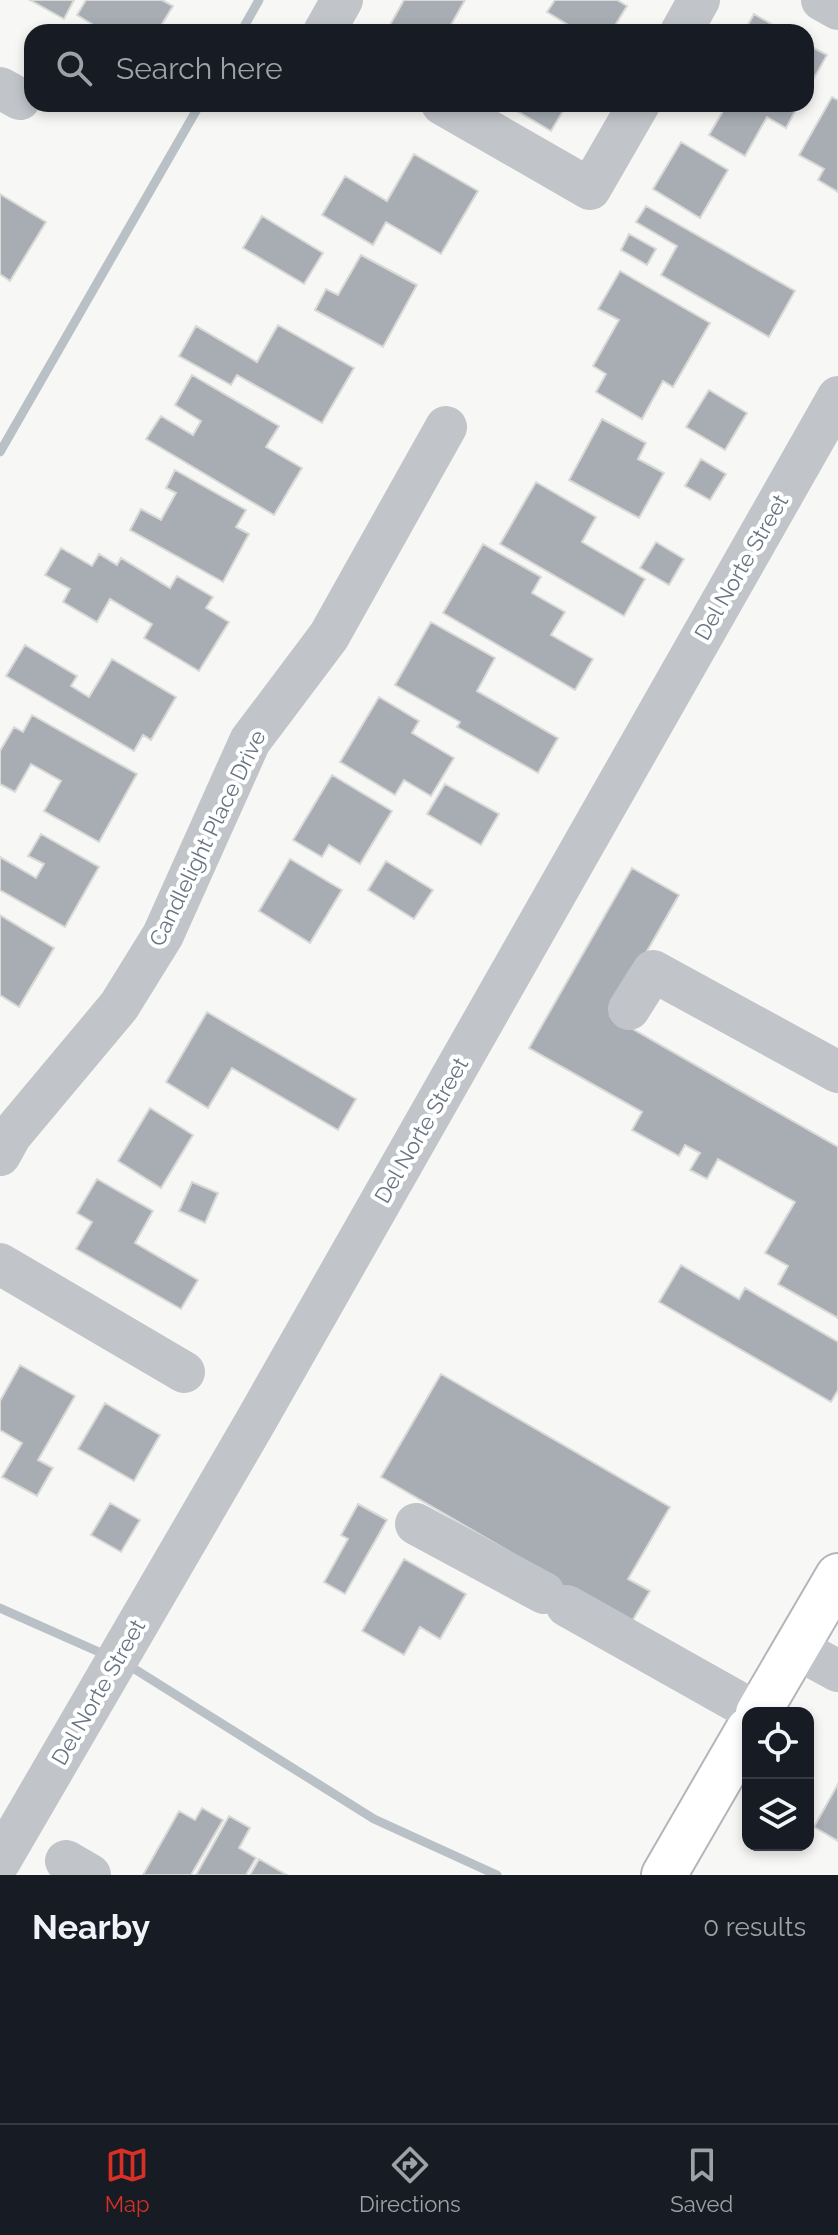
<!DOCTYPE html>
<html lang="en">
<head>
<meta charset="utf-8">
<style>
  :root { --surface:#171b24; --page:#242831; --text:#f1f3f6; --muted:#9ea1a6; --line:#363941; --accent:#d93025 }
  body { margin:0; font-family:Raleway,sans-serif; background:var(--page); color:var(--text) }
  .controls { position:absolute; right:24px; bottom:24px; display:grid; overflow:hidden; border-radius:16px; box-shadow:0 4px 12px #0003 }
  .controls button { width:72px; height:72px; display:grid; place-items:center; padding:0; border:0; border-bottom:2px solid var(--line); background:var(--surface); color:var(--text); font:40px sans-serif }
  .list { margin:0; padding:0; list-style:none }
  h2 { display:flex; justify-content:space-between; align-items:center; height:104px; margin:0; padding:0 32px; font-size:34px }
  h2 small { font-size:26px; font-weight:400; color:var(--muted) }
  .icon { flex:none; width:44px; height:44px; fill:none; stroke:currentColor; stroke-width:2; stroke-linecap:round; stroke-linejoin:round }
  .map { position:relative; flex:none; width:838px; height:1875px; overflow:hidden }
  .search { position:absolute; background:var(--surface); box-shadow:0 4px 12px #0003; left:24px; right:24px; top:24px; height:88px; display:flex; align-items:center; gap:20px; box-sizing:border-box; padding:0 28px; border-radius:24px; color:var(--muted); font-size:30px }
  .sheet { height:248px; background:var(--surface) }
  nav { display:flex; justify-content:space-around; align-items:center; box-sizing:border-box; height:112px; border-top:2px solid var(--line); background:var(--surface); font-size:22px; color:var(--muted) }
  nav a { display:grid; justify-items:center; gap:4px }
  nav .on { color:var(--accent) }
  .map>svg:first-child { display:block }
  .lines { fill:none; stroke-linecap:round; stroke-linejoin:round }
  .stream { stroke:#b9c1c7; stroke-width:9 }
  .building { fill:#a7adb3; stroke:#d9d9d7; stroke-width:2 }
  .major-casing { stroke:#b2b6ba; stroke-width:48 }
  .minor { stroke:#c1c4c8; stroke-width:42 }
  .major { stroke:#fff; stroke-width:44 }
  .labels { text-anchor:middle; stroke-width:8; stroke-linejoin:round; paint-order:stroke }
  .street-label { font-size:22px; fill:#697583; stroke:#fff }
</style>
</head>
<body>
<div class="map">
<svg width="838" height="1875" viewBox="0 0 838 1875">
  <rect width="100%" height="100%" fill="#f7f7f5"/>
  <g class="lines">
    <path class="stream" d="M241,32L259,0
      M0,452L200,104
      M0,1608L108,1656
      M125,1663L374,1819L497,1875"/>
  </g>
  <path class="building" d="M30,0H74L64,19Z
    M86,0H162L173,6L157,32H105L77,15Z
    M404,0H465L447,32H386Z
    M555,0H617L627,6L611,32H566L570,26L547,12Z
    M754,14L785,32H744Z
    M806,44L827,55L806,92Z
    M832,97L838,100V192L818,180L824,169L799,155Z
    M505,104H567L551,131Z
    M727,104L740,105L799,104L786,128L767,117L745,156L709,135Z
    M681,142L728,170L700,218L653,189Z
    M414,154L478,191L441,254L386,222L373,245L322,215L345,176L387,201Z
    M0,194L46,222L10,281L0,274Z
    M646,206L795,291L769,337L661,275L677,246L636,222Z
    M262,216L323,253L304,284L243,248Z
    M629,234L656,249L647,265L621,250Z
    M361,255L417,285L383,347L315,310L326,289L338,295Z
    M620,271L710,323L673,387L663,381L642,419L596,392L606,374L593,366L619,320L598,309Z
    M278,325L354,368L322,423L237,375L231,385L179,356L196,326L257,362Z
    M192,375L279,426L266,447L302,468L274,515L146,439L161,416L193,435L201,421L175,405Z
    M709,390L747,413L725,450L686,427Z
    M602,419L646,443L638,459L664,473L639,518L569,480Z
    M701,459L726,474L710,500L685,486Z
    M175,470L246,510L236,527L249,534L223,582L130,530L141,509L161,520L176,493L166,488Z
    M536,482L596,517L582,542L645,579L624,616L500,544Z
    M656,542L684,559L669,585L640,568Z
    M483,544L541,577L532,593L565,612L551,635L593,659L575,690L443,613Z
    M61,548L92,566L99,554L117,565L121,558L170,588L177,576L213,597L206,608L229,622L199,671L144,638L152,624L110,599L97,622L63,602L70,589L45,575Z
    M431,622L495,658L477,691L558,738L538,773L457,727L460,722L395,685Z
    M25,645L77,676L71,686L89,697L112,659L176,697L151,740L143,735L134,751L6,676Z
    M379,697L419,721L412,733L454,758L431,796L404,780L395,795L340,762Z
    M32,715L137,774L99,842L44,811L61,781L31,764L15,792L0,784V751L14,727L23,732Z
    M332,775L392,811L360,864L329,845L322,857L293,840Z
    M445,784L499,814L481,845L427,814Z
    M41,834L99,867L65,927L0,890V857L36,878L44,864L28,856Z
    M290,859L342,890L310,943L259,911Z
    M386,861L433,890L414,919L368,890Z
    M632,868L679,895L610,1016L838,1147V1318L778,1284L788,1266L765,1253L795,1202L718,1159L707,1179L690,1170L700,1153L685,1145L679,1156L632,1130L642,1112L529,1048Z
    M0,915L54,948L19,1007L0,995Z
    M207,1012L356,1099L338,1130L232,1068L208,1108L166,1082Z
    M150,1108L193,1135L161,1188L118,1161Z
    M97,1179L153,1211L135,1243L198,1280L181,1309L76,1249L92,1222L77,1213Z
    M192,1182L218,1193L205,1223L179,1211Z
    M681,1265L739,1299L745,1288L838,1342V1390L831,1402L659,1302Z
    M20,1365L75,1396L38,1460L53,1468L37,1496L2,1477L22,1443L0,1430V1401Z
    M441,1374L670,1507L628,1579L650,1591L631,1623L539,1601L553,1577L381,1477Z
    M105,1403L160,1435L134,1481L78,1449Z
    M110,1503L140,1520L121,1552L91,1535Z
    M358,1504L387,1520L345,1594L324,1582L348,1539L341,1535Z
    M404,1559L466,1594L440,1639L420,1627L404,1655L362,1631Z
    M838,1784V1841L814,1827Z
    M202,1808L223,1820L191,1875H143L179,1811L195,1820Z
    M229,1816L250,1828L239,1848L256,1858L246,1875H196Z
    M259,1859L287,1875H250Z"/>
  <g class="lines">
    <g class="major-casing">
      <path id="major" d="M758,1713L838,1576
        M664,1875L748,1730"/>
    </g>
    <path class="minor" d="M822,0L838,9
      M324,32L342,0
      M681,32L699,0
      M0,88L20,99
      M442,104L590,189L639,104
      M629,1009L653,971L838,1072
      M0,1155L11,1135L119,1006L163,935L250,741L329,636L446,427
      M0,1264L184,1372
      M416,1524L544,1593
      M567,1606L757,1713
      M796,1648L838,1671
      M0,1861L257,1419L838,397
      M66,1861L90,1875"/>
    <use href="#major" class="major"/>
  </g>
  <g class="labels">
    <g class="street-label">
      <text transform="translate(741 567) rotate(-60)" y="8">Del Norte Street</text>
      <text transform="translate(207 838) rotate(-64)" y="8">Candlelight Place Drive</text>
      <text transform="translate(421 1130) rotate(-60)" y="8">Del Norte Street</text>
      <text transform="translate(98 1692) rotate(-60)" y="8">Del Norte Street</text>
    </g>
  </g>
</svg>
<div class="controls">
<button><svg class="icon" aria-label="locate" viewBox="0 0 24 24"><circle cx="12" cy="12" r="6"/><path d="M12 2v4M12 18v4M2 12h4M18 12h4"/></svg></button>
<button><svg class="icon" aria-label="layers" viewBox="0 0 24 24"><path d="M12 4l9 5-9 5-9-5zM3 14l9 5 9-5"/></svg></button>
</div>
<div class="search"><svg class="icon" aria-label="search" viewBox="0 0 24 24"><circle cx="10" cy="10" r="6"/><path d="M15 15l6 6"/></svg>Search here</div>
</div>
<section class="sheet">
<h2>Nearby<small>0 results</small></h2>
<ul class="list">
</ul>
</section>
<nav>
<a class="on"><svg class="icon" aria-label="map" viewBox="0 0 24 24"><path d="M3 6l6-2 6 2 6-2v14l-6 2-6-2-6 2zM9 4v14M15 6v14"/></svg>Map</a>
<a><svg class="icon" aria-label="directions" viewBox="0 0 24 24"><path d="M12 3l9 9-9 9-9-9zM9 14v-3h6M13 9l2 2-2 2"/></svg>Directions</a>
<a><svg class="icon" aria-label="saved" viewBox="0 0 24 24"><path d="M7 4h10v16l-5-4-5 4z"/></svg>Saved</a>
</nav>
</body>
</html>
